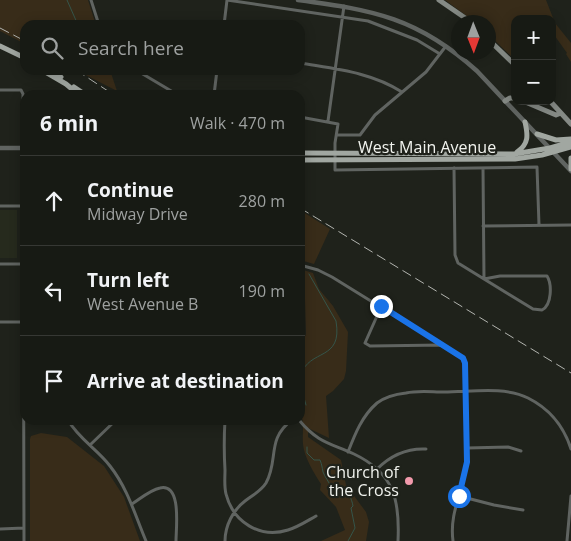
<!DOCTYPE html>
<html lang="en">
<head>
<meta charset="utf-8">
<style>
  :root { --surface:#171a14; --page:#242722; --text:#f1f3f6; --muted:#9ea1a0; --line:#363834 }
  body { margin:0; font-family:"Open Sans",sans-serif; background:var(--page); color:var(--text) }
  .controls { position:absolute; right:15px; top:15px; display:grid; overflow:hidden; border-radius:10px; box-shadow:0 2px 12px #0003 }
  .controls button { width:45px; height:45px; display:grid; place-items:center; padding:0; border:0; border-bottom:1px solid var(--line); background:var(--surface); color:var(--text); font:25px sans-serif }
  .compass { position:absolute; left:451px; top:15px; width:45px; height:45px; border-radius:50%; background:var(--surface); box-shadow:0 2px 12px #0003; rotate:179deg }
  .stop { position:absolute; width:15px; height:15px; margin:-11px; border:4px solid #1a73e8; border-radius:50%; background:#fff }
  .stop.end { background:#1a73e8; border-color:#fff; box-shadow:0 1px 5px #0008 }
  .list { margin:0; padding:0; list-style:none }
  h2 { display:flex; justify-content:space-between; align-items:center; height:65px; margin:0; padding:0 20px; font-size:21px }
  h2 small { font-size:16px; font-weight:400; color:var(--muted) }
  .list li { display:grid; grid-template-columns:32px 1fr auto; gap:15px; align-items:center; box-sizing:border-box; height:90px; padding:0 20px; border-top:1px solid var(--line) }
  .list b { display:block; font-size:19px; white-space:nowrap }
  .list p { margin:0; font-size:16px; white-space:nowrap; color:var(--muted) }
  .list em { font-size:16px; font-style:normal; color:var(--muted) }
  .icon { flex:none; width:28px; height:28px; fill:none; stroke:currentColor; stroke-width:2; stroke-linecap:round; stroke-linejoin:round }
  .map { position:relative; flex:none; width:571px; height:541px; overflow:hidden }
  .search { position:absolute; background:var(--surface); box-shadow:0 2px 12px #0003; left:20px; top:20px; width:285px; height:55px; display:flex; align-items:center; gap:12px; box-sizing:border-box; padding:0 18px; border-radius:15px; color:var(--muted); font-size:19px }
  .panel { position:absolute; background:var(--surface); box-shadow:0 2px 12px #0003; left:20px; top:90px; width:285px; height:335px; border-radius:15px }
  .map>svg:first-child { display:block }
  .built { fill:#262a1d }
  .green { fill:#382c19 }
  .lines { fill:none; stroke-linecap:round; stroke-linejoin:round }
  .stream { stroke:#35554a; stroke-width:1 }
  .minor { stroke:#606461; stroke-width:3 }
  .tertiary { stroke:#606461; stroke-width:4.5 }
  .secondary { stroke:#858a85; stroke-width:5 }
  .primary { stroke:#a1a7a1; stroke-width:5 }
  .rail { stroke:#b2b4af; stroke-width:1; stroke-dasharray:10 5; stroke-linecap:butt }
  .route { stroke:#1a73e8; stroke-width:6 }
  .poi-dot { fill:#f29aac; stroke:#1f221b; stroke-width:2 }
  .labels { text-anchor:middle; stroke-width:4.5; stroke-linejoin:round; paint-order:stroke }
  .street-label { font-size:16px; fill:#f1f3ee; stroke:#1f221b }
  .poi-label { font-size:16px; fill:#f1f3ee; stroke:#1f221b; text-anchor:end }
</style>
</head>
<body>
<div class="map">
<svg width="571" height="541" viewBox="0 0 571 541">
  <rect width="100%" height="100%" fill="#1f221b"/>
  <path class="built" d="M0,210H17V258H0Z"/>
  <path class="green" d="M0,0H88L96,25H25V44L0,31Z
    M445,0H546L555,23L571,43V62L566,54L567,53L552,32V19H515V60L489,35L488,22H475Z
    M76,70H110L117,91Z
    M300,210L330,229L314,264L300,260Z
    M300,269L313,273L319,289L333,306L348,332L346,371L344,379L333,391L326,396L329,438L308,428V437L341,460L346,485L366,512L369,522L366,541H321L345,530L336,507L320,490L321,484C314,473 304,457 303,444C302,432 305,423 300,412V350L306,334L305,299L300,284Z
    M41,433L67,437L104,466L124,497L140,541H30V439L31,436Z"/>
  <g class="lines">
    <path class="stream" d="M67,0L78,25
      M306,405C304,396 298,384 301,375C309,348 343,362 336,321L309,274
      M307,447V453L314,460H320C322,465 322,467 323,472C325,477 329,482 331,487C344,493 350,490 353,506L351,508L355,528L348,541"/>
    <path class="minor" d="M91,0L99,25
      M227,0L368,21L417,40L440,54
      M224,25L227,0
      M300,63C335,69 371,72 402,92
      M136,70L178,95
      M0,90H21L23,94L24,541
      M214,95L217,70
      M300,117L338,124L335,143V170L537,167L539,225
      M328,121L344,6
      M338,135H360L375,115L426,72L446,46
      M454,168L455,255L458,263L533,309L542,310C552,305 552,284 547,276H500L484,279L483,168
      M0,206H24
      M483,226L571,225
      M0,264H24
      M300,265L318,270L332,277L463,358L465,363L467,462C464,491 449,511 453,541
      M381,307L365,343L370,346L443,345
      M0,322H24
      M68,420C78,438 98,450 110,466C128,489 135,515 146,541
      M225,420C224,437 224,454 225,470C225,478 224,486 226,494C233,522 260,539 288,530C298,527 307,521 316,516
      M299,420C318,443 330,443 354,454C394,473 400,500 398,541
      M90,445L116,420
      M467,448L508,447L521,451
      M348,452C355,434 362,416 377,403C385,397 397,394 406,393C418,390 432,392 444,392C471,392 504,386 528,398C550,409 564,427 571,449
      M377,469C391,455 406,448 426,449
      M459,496L494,505L523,510
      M132,504C140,499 150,490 160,488C182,483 176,528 176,541
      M0,529L24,528
      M225,541C225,526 233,510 245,501C253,495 261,491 266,483C279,460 266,439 292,420
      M567,541L571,496"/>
    <path class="tertiary" d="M298,0C374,10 418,18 477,71L571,171
      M0,148H25"/>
    <path class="secondary" d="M439,0L471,22
      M488,39L515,65
      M505,101L510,98H515
      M523,101L556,115L561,113
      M550,101L571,124"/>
    <path class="primary" d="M0,46L25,58
      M42,70L66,84L79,95
      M50,70L61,77
      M74,87L86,95
      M537,134L556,140L571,139
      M517,152C529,144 528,135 525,122
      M300,153L514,154L550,148L571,142
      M571,158V169
      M300,160L515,159L542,155L571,147"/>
    <path class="rail" d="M0,28L25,41
      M76,70L114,95
      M300,208L571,373"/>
  </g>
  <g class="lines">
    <path class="route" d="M381,306L463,358L465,363L467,462L459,496"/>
  </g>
  <circle class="poi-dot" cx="409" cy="481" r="5"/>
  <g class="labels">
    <g class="street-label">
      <text x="427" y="153">West Main Avenue</text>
    </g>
    <g class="poi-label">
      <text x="399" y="478">Church of<tspan x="399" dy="18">the Cross</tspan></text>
    </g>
  </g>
</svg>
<div class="controls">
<button>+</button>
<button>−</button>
</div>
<svg class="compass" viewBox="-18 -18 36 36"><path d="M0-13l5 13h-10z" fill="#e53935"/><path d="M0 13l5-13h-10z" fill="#9ea1a0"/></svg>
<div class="stop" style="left:459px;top:496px"></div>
<div class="stop end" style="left:381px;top:306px"></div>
<div class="search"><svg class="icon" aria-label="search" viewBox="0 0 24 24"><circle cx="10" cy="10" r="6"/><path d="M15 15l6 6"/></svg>Search here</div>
<section class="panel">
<h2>6 min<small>Walk · 470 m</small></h2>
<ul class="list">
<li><svg class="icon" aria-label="ahead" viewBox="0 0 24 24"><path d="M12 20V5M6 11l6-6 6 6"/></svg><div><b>Continue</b><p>Midway Drive</p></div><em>280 m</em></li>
<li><svg class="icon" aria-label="left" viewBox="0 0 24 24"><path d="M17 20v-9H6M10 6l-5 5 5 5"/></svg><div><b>Turn left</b><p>West Avenue B</p></div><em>190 m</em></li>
<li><svg class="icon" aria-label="arrive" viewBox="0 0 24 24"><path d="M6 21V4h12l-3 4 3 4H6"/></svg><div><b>Arrive at destination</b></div></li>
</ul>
</section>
</div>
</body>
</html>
